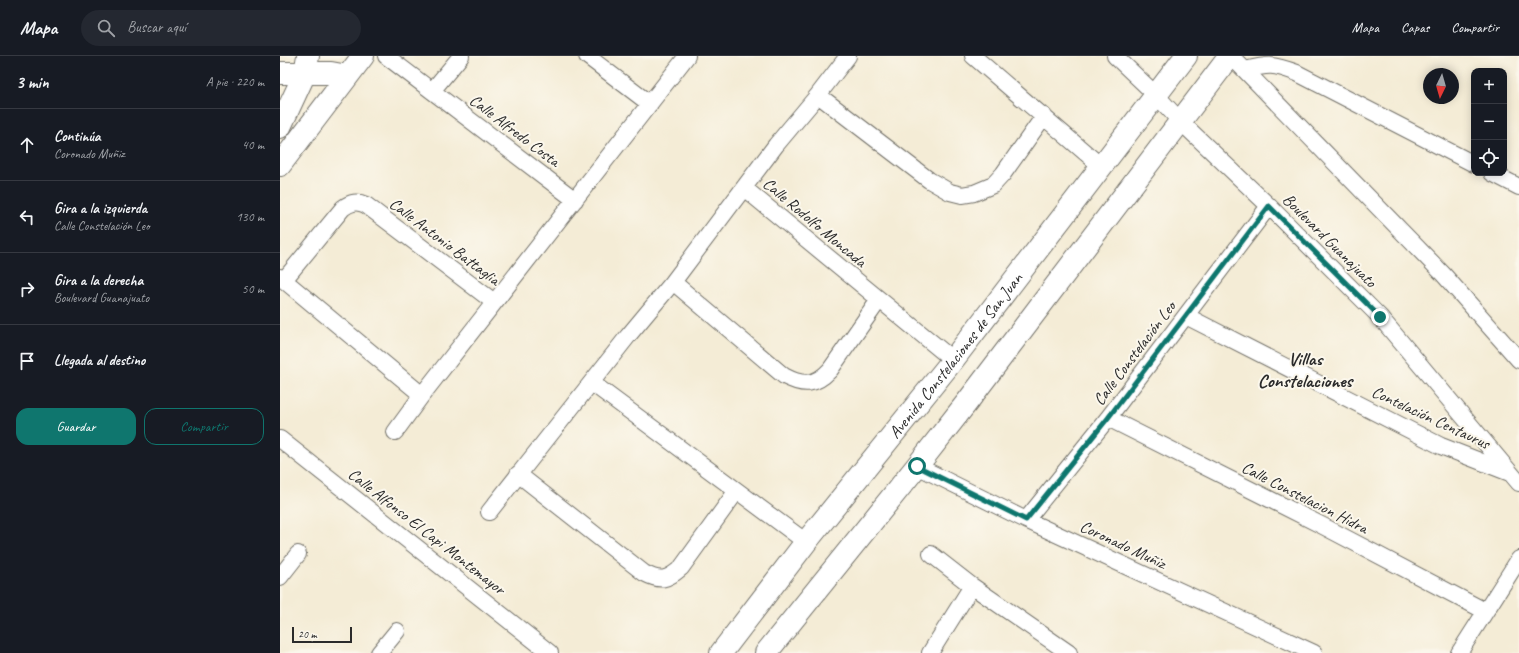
<!DOCTYPE html>
<html lang="es">
<head>
<meta charset="utf-8">
<style>
  :root { --surface:#171b24; --page:#242831; --text:#f1f3f6; --muted:#9ea1a6; --line:#363941; --accent:#0f766e }
  body { margin:0; font-family:Caveat,sans-serif; background:var(--page); color:var(--text) }
  .controls { position:absolute; right:12px; top:12px; display:grid; overflow:hidden; border-radius:8px; box-shadow:0 2px 10px #0003 }
  .controls button { width:36px; height:36px; display:grid; place-items:center; padding:0; border:0; border-bottom:1px solid var(--line); background:var(--surface); color:var(--text); font:20px sans-serif }
  .compass { position:absolute; left:1143px; top:12px; width:36px; height:36px; border-radius:50%; background:var(--surface); box-shadow:0 2px 10px #0003; rotate:185deg }
  .scale { position:absolute; left:12px; bottom:10px; width:60px; box-sizing:border-box; padding-left:4px; border:2px solid #2b2b2b; border-top:0; font-size:11px; line-height:14px; white-space:nowrap; color:#2b2b2b; -webkit-text-stroke:3px #fbf7ec; paint-order:stroke }
  .stop { position:absolute; width:12px; height:12px; margin:-9px; border:3px solid #0f766e; border-radius:50%; background:#fff }
  .stop.end { background:#0f766e; border-color:#fff; box-shadow:0 1px 4px #0008 }
  .list { margin:0; padding:0; list-style:none }
  h2 { display:flex; justify-content:space-between; align-items:center; height:52px; margin:0; padding:0 16px; font-size:17px }
  h2 small { font-size:13px; font-weight:400; color:var(--muted) }
  .list li { display:grid; grid-template-columns:26px 1fr auto; gap:12px; align-items:center; box-sizing:border-box; height:72px; padding:0 16px; border-top:1px solid var(--line) }
  .list b { display:block; font-size:15px; white-space:nowrap }
  .list p { margin:0; font-size:13px; white-space:nowrap; color:var(--muted) }
  .list em { font-size:13px; font-style:normal; color:var(--muted) }
  .actions { display:flex; gap:8px; padding:12px 16px }
  .actions a { flex:1; padding:9px 0; border:1px solid var(--accent); border-radius:12px; text-align:center; font-size:14px; color:var(--accent) }
  .actions .main { background:var(--accent); color:#fff }
  .icon { flex:none; width:22px; height:22px; fill:none; stroke:currentColor; stroke-width:2; stroke-linecap:round; stroke-linejoin:round }
  .map { position:relative; flex:none; width:1239px; height:597px; overflow:hidden }
  header { display:flex; align-items:center; gap:24px; box-sizing:border-box; height:56px; padding:0 20px; background:var(--surface); border-bottom:1px solid var(--line) }
  header strong { font-size:19px }
  nav { display:flex; gap:22px; margin-inline-start:auto; font-size:14px }
  .search { width:280px; height:36px; background:var(--page); display:flex; align-items:center; gap:10px; box-sizing:border-box; padding:0 14px; border-radius:22px; color:var(--muted); font-size:15px }
  main { display:flex }
  aside { flex:1; background:var(--surface) }
  .map>svg:first-child { display:block }
  .lines { fill:none; stroke-linecap:round; stroke-linejoin:round }
  .street-casing { stroke:#716f67; stroke-width:18 }
  .secondary-casing { stroke:#716f67; stroke-width:24 }
  .street { stroke:#fff; stroke-width:16 }
  .secondary { stroke:#fff; stroke-width:22 }
  .route { stroke:#0f766e; stroke-width:5 }
  .labels { text-anchor:middle; stroke-width:4; stroke-linejoin:round; paint-order:stroke }
  .street-label { font-size:17px; fill:#2b2b2b; stroke:#fbf7ec }
  .quarter-label { font-size:19px; font-weight:bold; fill:#2b2b2b; stroke:#fbf7ec }
</style>
</head>
<body>
<header>
<strong>Mapa</strong>
<div class="search"><svg class="icon" aria-label="search" viewBox="0 0 24 24"><circle cx="10" cy="10" r="6"/><path d="M15 15l6 6"/></svg>Buscar aquí</div>
<nav><a>Mapa</a><a>Capas</a><a>Compartir</a></nav>
</header>
<main>
<aside>
<h2>3 min<small>A pie · 220 m</small></h2>
<ul class="list">
<li><svg class="icon" aria-label="ahead" viewBox="0 0 24 24"><path d="M12 20V5M6 11l6-6 6 6"/></svg><div><b>Continúa</b><p>Coronado Muñiz</p></div><em>40 m</em></li>
<li><svg class="icon" aria-label="left" viewBox="0 0 24 24"><path d="M17 20v-9H6M10 6l-5 5 5 5"/></svg><div><b>Gira a la izquierda</b><p>Calle Constelación Leo</p></div><em>130 m</em></li>
<li><svg class="icon" aria-label="right" viewBox="0 0 24 24"><path d="M7 20v-9h11M14 6l5 5-5 5"/></svg><div><b>Gira a la derecha</b><p>Boulevard Guanajuato</p></div><em>50 m</em></li>
<li><svg class="icon" aria-label="arrive" viewBox="0 0 24 24"><path d="M6 21V4h12l-3 4 3 4H6"/></svg><div><b>Llegada al destino</b></div></li>
</ul>
<div class="actions"><a class="main">Guardar</a><a>Compartir</a></div>
</aside>
<div class="map">
<svg width="1239" height="597" viewBox="0 0 1239 597">
  <rect width="100%" height="100%" fill="#fbf7ec"/>
  <filter id="ink" filterUnits="userSpaceOnUse"><feTurbulence type="fractalNoise" baseFrequency=".025" numOctaves="2"/><feDisplacementMap in="SourceGraphic" scale="8" xChannelSelector="R" yChannelSelector="G"/><feConvolveMatrix kernelMatrix="1 2 1 2 8 2 1 2 1" color-interpolation-filters="sRGB"/></filter>
  <filter id="wash" filterUnits="userSpaceOnUse"><feTurbulence type="fractalNoise" baseFrequency=".012" numOctaves="4" result="noise"/><feDisplacementMap in="SourceGraphic" scale="16" xChannelSelector="R" yChannelSelector="G"/><feGaussianBlur stdDeviation="0.9" result="paint"/><feColorMatrix in="noise" values="0 0 0 0 0 0 0 0 0 0 0 0 0 0 0 0 0 1.4 0 .05"/><feComposite in="paint" operator="in"/></filter>
  <g filter="url(#wash)">
    <rect width="100%" height="100%" fill="#f4ecd6"/>
  </g>
  <g filter="url(#ink)">
    <g class="lines">
      <g class="street-casing">
        <path id="street" d="M106,0L295,144
          M307,0L370,48
          M693,0L822,111
          M835,0L877,40L901,66L989,150L1100,261L1239,427
          M951,0L1163,218L1239,304
          M965,14C990,8 993,8 1017,17L1194,108
          M152,35L181,0
          M538,39L649,124L670,136L682,139L694,137L713,129L723,118L764,60
          M1212,117L1239,131
          M464,132L673,304
          M0,221L142,339
          M4,224L63,152C71,146 77,145 86,149L214,246
          M393,226L504,320C523,330 535,330 550,314L599,244
          M906,260L1161,390L1230,417
          M312,327L526,486
          M828,362L1043,470L1205,555
          M115,376L142,339L407,0
          M0,383L270,597
          M637,410L746,464L1034,597
          M238,418L364,517C381,526 387,524 401,512L456,436
          M209,456L348,280L393,226L496,89L538,39L568,0
          M746,464L828,362L989,150
          M651,498L692,530L789,597
          M0,521L18,498
          M99,597L117,575
          M650,597L692,530
          M1179,597L1239,503"/>
      </g>
      <g class="secondary-casing">
        <g id="secondary">
          <path d="M0,17H51L67,20"/>
          <path d="M0,71L25,17L28,0"/>
          <path d="M0,109L83,0"/>
          <path id="s1" d="M441,597L526,486L673,304L906,0"/>
          <path d="M486,597L637,410L688,345L950,0"/>
        </g>
      </g>
      <use href="#street" class="street"/>
      <use href="#secondary" class="secondary"/>
    </g>
  </g>
  <g class="lines" filter="url(#ink)">
    <path class="route" d="M637,410L746,464L828,362L989,150L1100,261"/>
  </g>
  <g class="labels">
    <g class="street-label">
      <text transform="translate(235 74) rotate(37)" y="6">Calle Alfredo Costa</text>
      <text transform="translate(535 166) rotate(40)" y="6">Calle Rodolfo Moncada</text>
      <text transform="translate(1050 184) rotate(45)" y="6">Boulevard Guanajuato</text>
      <text transform="translate(165 185) rotate(37)" y="6">Calle Antonio Battaglia</text>
      <text transform="translate(854 297) rotate(-53)" y="6">Calle Constelación Leo</text>
      <text dy="6" stroke="none"><textPath href="#s1" startOffset="379">Avenida Constelaciones de San Juan</textPath></text>
      <text transform="translate(1151 361) rotate(25)" y="6">Contelación Centaurus</text>
      <text transform="translate(1025 441) rotate(27)" y="6">Calle Constelacion Hidra</text>
      <text transform="translate(147 475) rotate(38)" y="6">Calle Alfonso El Capi Montemayor</text>
      <text transform="translate(843 488) rotate(25)" y="6">Coronado Muñiz</text>
    </g>
    <g class="quarter-label">
      <text x="1025" y="309">Villas<tspan x="1025" dy="22">Constelaciones</tspan></text>
    </g>
  </g>
</svg>
<div class="controls">
<button>+</button>
<button>−</button>
<button><svg class="icon" aria-label="locate" viewBox="0 0 24 24"><circle cx="12" cy="12" r="6"/><path d="M12 2v4M12 18v4M2 12h4M18 12h4"/></svg></button>
</div>
<svg class="compass" viewBox="-18 -18 36 36"><path d="M0-13l5 13h-10z" fill="#e53935"/><path d="M0 13l5-13h-10z" fill="#9ea1a6"/></svg>
<div class="scale">20 m</div>
<div class="stop" style="left:637px;top:410px"></div>
<div class="stop end" style="left:1100px;top:261px"></div>
</div>
</main>
</body>
</html>
